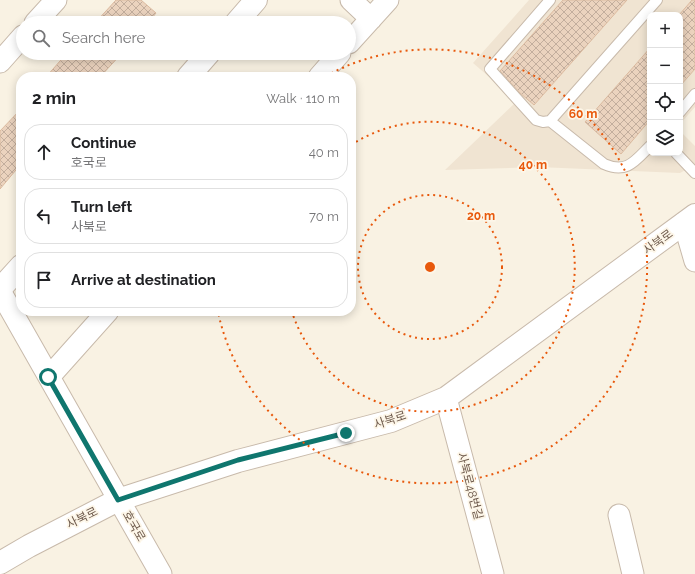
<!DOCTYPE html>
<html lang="en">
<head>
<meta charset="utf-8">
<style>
  :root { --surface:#fff; --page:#f6f6f6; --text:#202124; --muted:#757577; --line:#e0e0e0 }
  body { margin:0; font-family:Raleway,"Noto Sans KR",sans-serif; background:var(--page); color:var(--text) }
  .controls { position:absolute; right:12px; top:12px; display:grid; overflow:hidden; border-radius:8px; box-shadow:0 2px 10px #0003 }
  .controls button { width:36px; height:36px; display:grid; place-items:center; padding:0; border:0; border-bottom:1px solid var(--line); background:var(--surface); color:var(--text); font:20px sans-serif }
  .stop { position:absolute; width:12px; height:12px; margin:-9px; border:3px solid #0f766e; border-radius:50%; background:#fff }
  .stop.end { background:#0f766e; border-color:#fff; box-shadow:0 1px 4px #0008 }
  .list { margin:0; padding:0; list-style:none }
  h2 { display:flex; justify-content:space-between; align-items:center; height:52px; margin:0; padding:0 16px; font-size:17px }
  h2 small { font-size:13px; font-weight:400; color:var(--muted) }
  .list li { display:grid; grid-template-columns:26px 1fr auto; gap:12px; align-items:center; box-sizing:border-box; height:56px; margin:0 8px 8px; padding:0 8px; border:1px solid var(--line); border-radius:16px }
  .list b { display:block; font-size:15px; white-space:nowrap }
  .list p { margin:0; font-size:13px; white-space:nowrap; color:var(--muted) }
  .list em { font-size:13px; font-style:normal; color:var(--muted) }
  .icon { flex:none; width:22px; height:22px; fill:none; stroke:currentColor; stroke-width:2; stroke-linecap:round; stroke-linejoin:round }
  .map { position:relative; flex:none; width:695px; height:574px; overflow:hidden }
  .search { position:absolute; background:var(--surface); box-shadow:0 2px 10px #0003; left:16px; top:16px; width:340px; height:44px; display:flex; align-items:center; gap:10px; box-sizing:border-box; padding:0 14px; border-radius:22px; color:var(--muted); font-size:15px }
  .panel { position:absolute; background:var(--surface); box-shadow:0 2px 10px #0003; left:16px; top:72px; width:340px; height:244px; border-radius:16px }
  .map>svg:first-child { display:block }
  .residential { fill:#f0e4d2 }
  .building { fill:url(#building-cross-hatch); stroke:#dcbba0 }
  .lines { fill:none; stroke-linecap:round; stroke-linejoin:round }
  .service-casing { stroke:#c8baab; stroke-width:12 }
  .minor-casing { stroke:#c8baab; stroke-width:23 }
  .tertiary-casing { stroke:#c8baab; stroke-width:24 }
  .service { stroke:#fff; stroke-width:10 }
  .minor { stroke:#fff; stroke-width:21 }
  .tertiary { stroke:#fff; stroke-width:22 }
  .route { stroke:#0f766e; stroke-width:5 }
  .ring { fill:none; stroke:#e8590c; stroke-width:2; stroke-dasharray:2 4 }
  .labels { text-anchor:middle; stroke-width:3.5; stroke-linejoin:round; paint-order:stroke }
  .street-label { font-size:12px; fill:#6e5a4c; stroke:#fdf6e8 }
  .centre { fill:#e8590c; stroke:#fdf6e8; stroke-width:2 }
  .ring-label { font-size:12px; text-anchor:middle; font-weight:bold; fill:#e8590c; stroke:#fdf6e8; stroke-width:3.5; stroke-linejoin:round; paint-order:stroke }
</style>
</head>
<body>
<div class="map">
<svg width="695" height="574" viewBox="0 0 695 574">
  <defs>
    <pattern id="building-cross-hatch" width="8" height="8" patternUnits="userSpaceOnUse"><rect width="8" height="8" fill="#ebd3be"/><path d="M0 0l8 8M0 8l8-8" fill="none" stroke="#c3ae9d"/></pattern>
  </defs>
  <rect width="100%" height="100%" fill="#f9f2e3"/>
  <path class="residential" d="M529,0H695V107L680,124V15H650V153H680V131L695,146V165L680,173L538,167L445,170L517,101L473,63Z"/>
  <path class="building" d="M116,0H141L156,13L148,23H95Z
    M563,0H627L534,105L520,93L500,71Z
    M692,0H695V69L680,86L679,15Z
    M650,48V120L621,154L585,122Z
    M67,53H122L100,77H46Z
    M21,109V164L0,189V131Z"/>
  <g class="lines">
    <g class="service-casing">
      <path id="service" d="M550,0L490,69L536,120L543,122L550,121L604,164C627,174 635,161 650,146
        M680,112L695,94
        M550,121L657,0
        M676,153L695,173"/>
    </g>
    <g class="minor-casing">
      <path id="minor" d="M351,0L371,19
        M35,23L56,0
        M349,43L388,0
        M0,62L23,36
        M319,77L340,53
        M684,223L695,261
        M0,291L161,574
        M49,377L108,311
        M446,398L493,574
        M619,515L633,574"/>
    </g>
    <g class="tertiary-casing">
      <path id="tertiary" d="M236,23L256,0
        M188,77L209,53
        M0,289L21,266
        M0,563L29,546L118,500L238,461L391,421L446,398L695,215"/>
    </g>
    <use href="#service" class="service"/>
    <use href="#minor" class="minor"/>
    <use href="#tertiary" class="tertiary"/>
  </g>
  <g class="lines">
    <path class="route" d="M48,377L118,500L238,460L346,433"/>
  </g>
  <g class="ring">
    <circle cx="430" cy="267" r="72"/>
    <path d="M351 145A145 145 0 1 1 292 312"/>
    <path d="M326 76A217 217 0 1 1 218 312"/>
  </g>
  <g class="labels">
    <g class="street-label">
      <text transform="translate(658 242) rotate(-36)" y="4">사북로</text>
      <text transform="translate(390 420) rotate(-18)" y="4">사북로</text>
      <text transform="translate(470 486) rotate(75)" y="4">사북로48번길</text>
      <text transform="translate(82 518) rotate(-27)" y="4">사북로</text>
      <text transform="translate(134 526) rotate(60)" y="4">호국로</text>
    </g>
  </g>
  <circle cx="430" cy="267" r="6" class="centre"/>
  <g class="ring-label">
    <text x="583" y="118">60 m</text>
    <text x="533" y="169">40 m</text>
    <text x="481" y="220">20 m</text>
  </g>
</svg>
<div class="controls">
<button>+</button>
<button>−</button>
<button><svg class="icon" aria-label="locate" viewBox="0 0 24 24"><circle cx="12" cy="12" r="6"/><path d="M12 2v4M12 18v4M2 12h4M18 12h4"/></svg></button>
<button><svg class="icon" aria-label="layers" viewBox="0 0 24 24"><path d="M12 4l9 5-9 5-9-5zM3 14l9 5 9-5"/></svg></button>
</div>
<div class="stop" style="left:48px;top:377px"></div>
<div class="stop end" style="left:346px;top:433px"></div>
<div class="search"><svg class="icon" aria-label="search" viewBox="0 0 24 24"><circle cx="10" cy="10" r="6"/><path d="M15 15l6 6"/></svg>Search here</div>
<section class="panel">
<h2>2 min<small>Walk · 110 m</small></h2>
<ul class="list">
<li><svg class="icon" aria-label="ahead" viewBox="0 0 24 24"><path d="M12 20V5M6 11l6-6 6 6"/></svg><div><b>Continue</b><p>호국로</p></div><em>40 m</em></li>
<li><svg class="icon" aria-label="left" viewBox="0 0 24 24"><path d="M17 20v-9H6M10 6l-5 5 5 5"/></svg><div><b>Turn left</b><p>사북로</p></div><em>70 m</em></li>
<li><svg class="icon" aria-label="arrive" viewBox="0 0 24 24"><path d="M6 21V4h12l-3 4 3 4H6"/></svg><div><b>Arrive at destination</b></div></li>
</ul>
</section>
</div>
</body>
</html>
